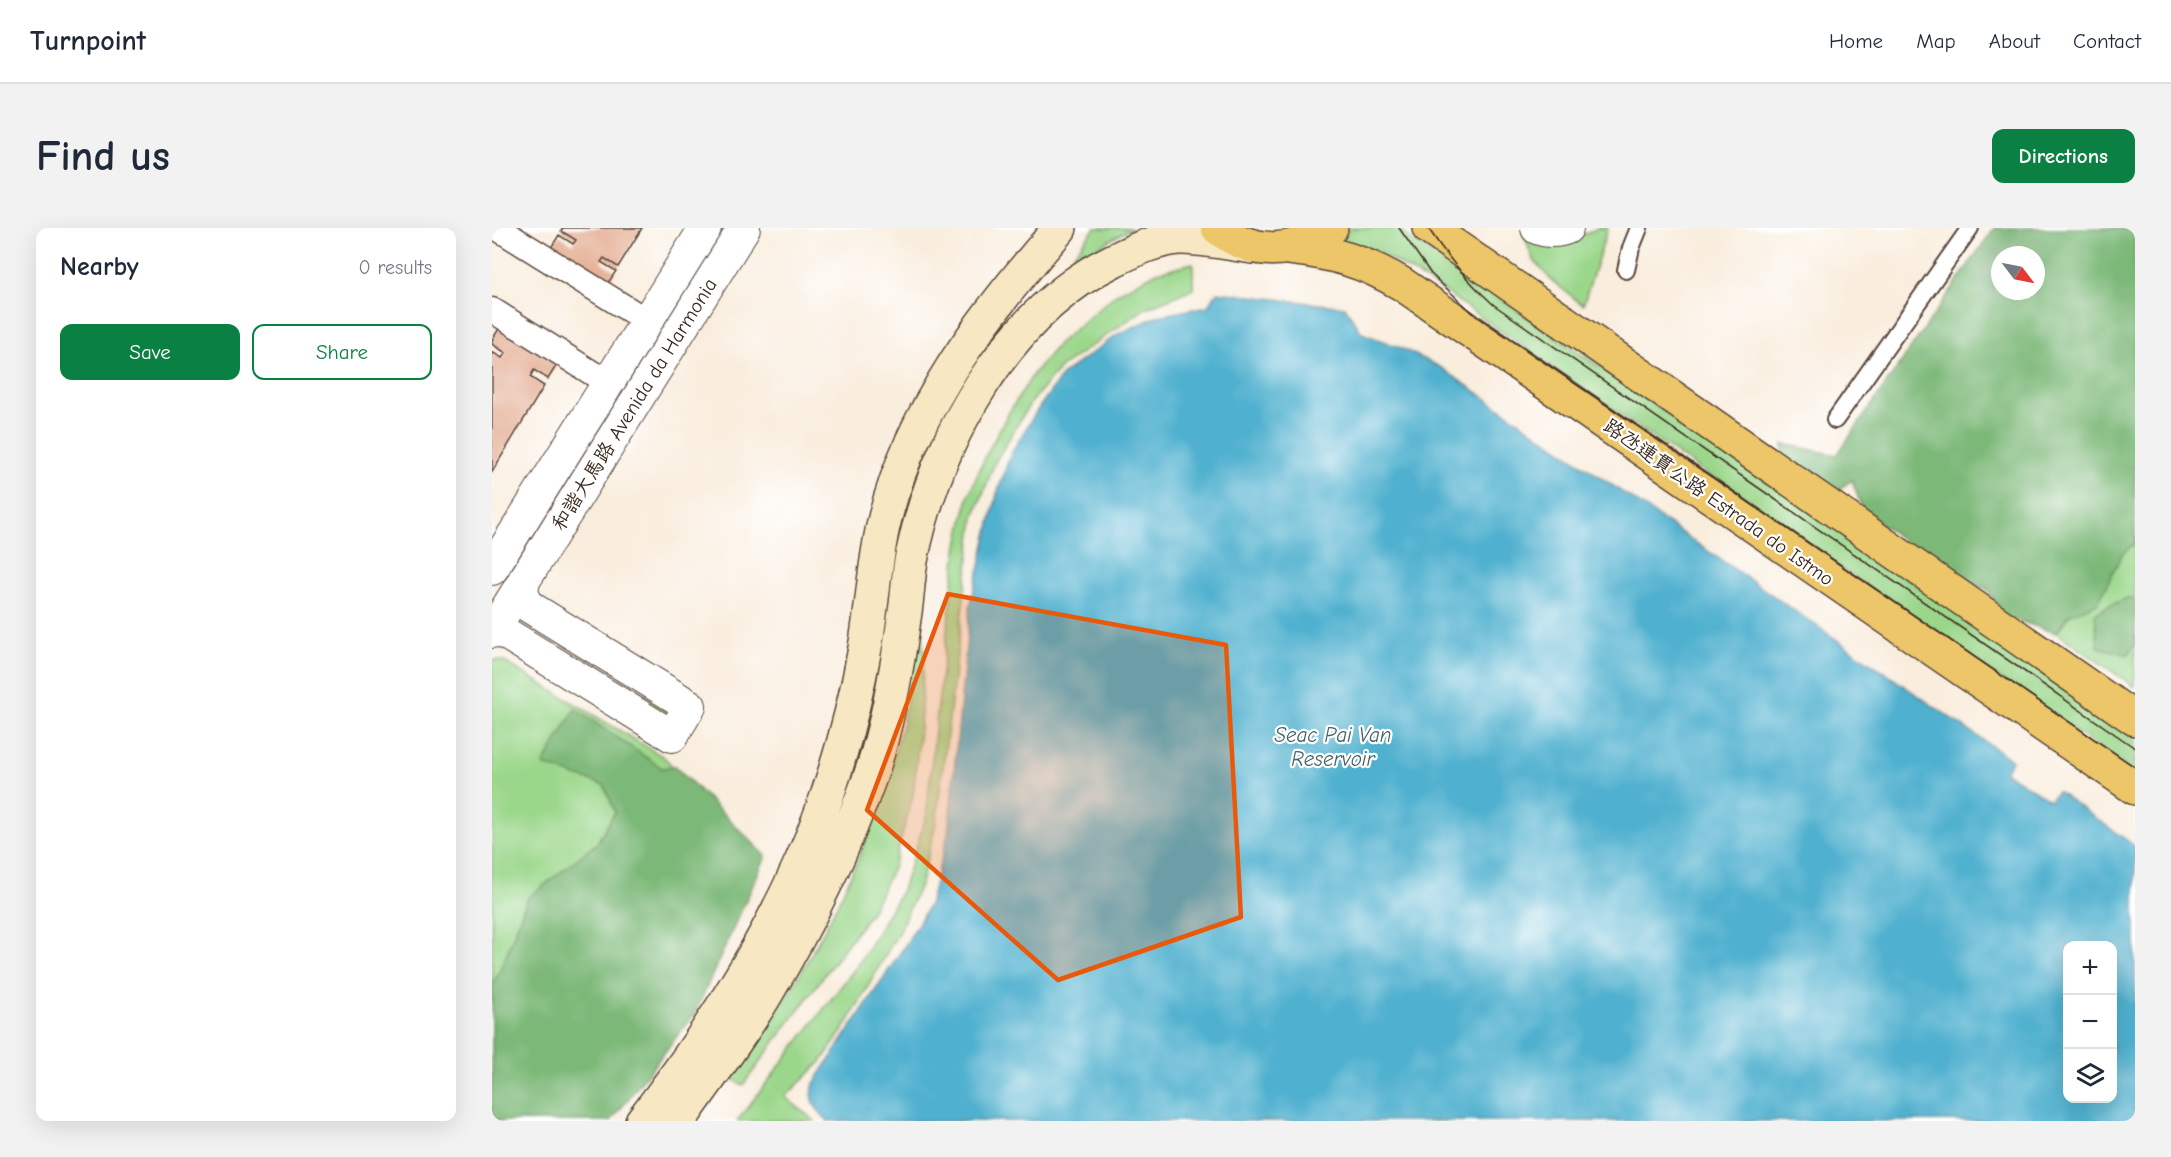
<!DOCTYPE html>
<html lang="en">
<head>
<meta charset="utf-8">
<style>
  :root { --surface:#fff; --page:#f2f2f3; --text:#1f2937; --muted:#747a83; --line:#e0e1e3; --accent:#0b8043 }
  body { margin:0; font-family:"Comic Neue","LXGW WenKai TC",sans-serif; background:var(--page); color:var(--text) }
  .controls { position:absolute; right:18px; bottom:18px; display:grid; overflow:hidden; border-radius:12px; box-shadow:0 6px 24px #0002 }
  .controls button { width:54px; height:54px; display:grid; place-items:center; padding:0; border:0; border-bottom:2px solid var(--line); background:var(--surface); color:var(--text); font:30px sans-serif }
  .compass { position:absolute; left:1499px; top:18px; width:54px; height:54px; border-radius:50%; background:var(--surface); box-shadow:0 6px 24px #0002; rotate:122deg }
  .list { margin:0; padding:0; list-style:none }
  h2 { display:flex; justify-content:space-between; align-items:center; height:78px; margin:0; padding:0 24px; font-size:26px }
  h2 small { font-size:20px; font-weight:400; color:var(--muted) }
  .actions { display:flex; gap:12px; padding:18px 24px }
  .actions a { flex:1; padding:14px 0; border:2px solid var(--accent); border-radius:12px; text-align:center; font-size:21px; color:var(--accent) }
  .actions .main { background:var(--accent); color:#fff }
  .icon { flex:none; width:33px; height:33px; fill:none; stroke:currentColor; stroke-width:2; stroke-linecap:round; stroke-linejoin:round }
  .map { position:relative; flex:none; width:1643px; height:893px; overflow:hidden; border-radius:12px }
  header { display:flex; align-items:center; gap:36px; box-sizing:border-box; height:84px; padding:0 30px; background:var(--surface); border-bottom:2px solid var(--line) }
  header strong { font-size:28px }
  nav { display:flex; gap:33px; margin-inline-start:auto; font-size:21px }
  .intro { display:flex; align-items:center; justify-content:space-between; box-sizing:border-box; height:144px; padding:0 36px }
  h1 { margin:0; font-size:42px }
  .button { padding:15px 27px; border-radius:12px; background:var(--accent); color:#fff; font-size:21px; font-weight:700 }
  main { display:flex; gap:36px; padding:0 36px }
  aside { flex:1; background:var(--surface); border-radius:12px; box-shadow:0 6px 24px #0002 }
  .map>svg:first-child { display:block }
  .green { fill:#9bd78b; stroke:#6b8054; stroke-width:1.5 }
  .forest { fill:#7cb877; stroke:#5c714a; stroke-width:1.5; fill-rule:evenodd }
  .water { fill:#50b0cf; stroke:#466d76; stroke-width:1.5; fill-rule:evenodd }
  .building { fill:#e4ac92 }
  .lines { fill:none; stroke-linecap:round; stroke-linejoin:round }
  .service-casing { stroke:#58473b; stroke-width:20 }
  .pedestrian-casing { stroke:#58473b; stroke-width:27 }
  .minor-casing { stroke:#58473b; stroke-width:34 }
  .secondary-casing { stroke:#58473b; stroke-width:36 }
  .primary-casing { stroke:#58473b; stroke-width:36 }
  .service { stroke:#fff; stroke-width:16 }
  .pedestrian { stroke:#fff; stroke-width:24 }
  .minor { stroke:#fff; stroke-width:32 }
  .secondary { stroke:#f7e8c3; stroke-width:33 }
  .primary { stroke:#ecc669; stroke-width:33 }
  .tram { stroke:#3b2a1e; stroke-width:1.5 }
  .marked { fill:#e8590c; fill-opacity:0.2; stroke:#e8590c; stroke-width:4.5; stroke-linejoin:round }
  .labels { text-anchor:middle; stroke-width:4.5; stroke-linejoin:round; paint-order:stroke }
  .street-label { font-size:20px; fill:#3b2a1e; stroke:#fff }
  .water-label { font-size:21px; font-style:italic; fill:#436065; stroke:#fff }
</style>
</head>
<body>
<header>
<strong>Turnpoint</strong>
<nav><a>Home</a><a>Map</a><a>About</a><a>Contact</a></nav>
</header>
<div class="intro"><h1>Find us</h1><a class="button">Directions</a></div>
<main>
<aside>
<h2>Nearby<small>0 results</small></h2>
<ul class="list">
</ul>
<div class="actions"><a class="main">Save</a><a>Share</a></div>
</aside>
<div class="map">
<svg width="1643" height="893" viewBox="0 0 1643 893">
  <rect width="100%" height="100%" fill="#fff"/>
  <filter id="ink" filterUnits="userSpaceOnUse"><feTurbulence type="fractalNoise" baseFrequency=".0167" numOctaves="2"/><feDisplacementMap in="SourceGraphic" scale="12" xChannelSelector="R" yChannelSelector="G"/><feConvolveMatrix kernelMatrix="1 2 1 2 8 2 1 2 1" color-interpolation-filters="sRGB"/></filter>
  <filter id="wash" filterUnits="userSpaceOnUse"><feTurbulence type="fractalNoise" baseFrequency=".008" numOctaves="4" result="noise"/><feDisplacementMap in="SourceGraphic" scale="24" xChannelSelector="R" yChannelSelector="G"/><feGaussianBlur stdDeviation="1.35" result="paint"/><feColorMatrix in="noise" values="0 0 0 0 0 0 0 0 0 0 0 0 0 0 0 0 0 1.4 0 .05"/><feComposite in="paint" operator="in"/></filter>
  <g filter="url(#wash)">
    <rect width="100%" height="100%" fill="#f9eddd"/>
    <path class="green" d="M229,0H237L71,268L65,265Z
      M603,0H641C616,11 594,28 570,41Z
      M858,0H906L921,13L951,31L1643,507V545L950,62L887,24L847,13Z
      M1106,0H1116L1091,77L1059,52L1041,31L1031,5C1061,10 1078,16 1106,0Z
      M701,35V61L654,80L569,139L539,174L503,234L482,289L444,595L429,655L406,705L355,796L329,834L293,869L323,893H245L368,734L410,662L434,589L444,493L465,322L476,269L494,227L516,186L542,145L567,115L624,66L665,44Z
      M1643,287V459L1565,405Z
      M429,385L432,425L428,501L421,567L401,640L379,684L251,857L240,851C316,744 381,625 410,497C418,460 423,422 429,385Z
      M89,427L175,480L171,487L84,434Z
      M3,432L11,433L172,529L185,543L0,786V434Z"/>
    <path class="forest" d="M1502,0H1643V315L1630,326L1606,375L1576,387L1564,405L1512,388L1495,361L1457,348L1370,281L1360,252L1328,275L1290,249L1291,216L1345,227ZM1508,27H1544V63H1508Z
      M1638,369L1643,373V415L1636,427L1606,419L1603,386L1616,378Z
      M83,481L170,540L183,538L274,628L203,785L119,893H0V758L12,733L35,671L105,615L123,584L112,557L51,537Z"/>
    <path class="water" d="M725,64L853,79L870,105L909,120L948,139L1520,532L1513,544L1558,572L1565,563L1643,618V893H336C323,880 317,874 322,855L414,716L437,677L456,606L478,378L505,266L519,225L546,181L571,146L626,106L666,88L716,78ZM1576,718H1620V870H1576Z"/>
    <g id="blocks">
      <path class="building" d="M71,0H150L126,39L112,30L109,34L124,43L114,58L57,23L67,7L81,16L84,12L69,3Z
        M8,99L66,135L56,151L42,142L38,149L52,158L0,244V124L10,130L14,125L0,116V112Z"/>
    </g>
  </g>
  <g filter="url(#ink)">
    <use href="#blocks" fill-opacity="0" stroke="#58473b" stroke-width="1.5"/>
    <g class="lines">
      <g class="service-casing">
        <path id="service" d="M1134,42L1139,20L1147,0
          M1343,192L1478,0"/>
      </g>
      <g class="pedestrian-casing">
        <path id="pedestrian" d="M5,0L155,93
          M0,82L116,155"/>
      </g>
      <g class="minor-casing">
        <path id="minor" d="M1045,0C1053,4 1067,4 1075,0
          M0,341L213,0
          M0,397L180,508L198,478L36,378L30,364L32,352
          M0,404L252,0"/>
      </g>
      <g class="secondary-casing">
        <path id="secondary" d="M150,893C223,799 295,684 334,571C351,521 364,471 373,420C381,377 382,332 393,290C421,179 493,85 568,0
          M187,893C216,851 248,810 274,766C316,696 352,623 379,546C396,497 406,435 413,384C416,365 416,346 420,328C444,213 514,85 622,32C643,22 663,12 687,10C705,9 740,16 760,19"/>
      </g>
      <g class="primary-casing">
        <path id="primary" d="M726,0C763,29 801,26 839,0
          M937,0L1643,491
          M797,20C842,25 871,33 910,56L1643,560"/>
      </g>
      <use href="#service" class="service"/>
      <use href="#pedestrian" class="pedestrian"/>
      <use href="#minor" class="minor"/>
      <use href="#secondary" class="secondary"/>
      <use href="#primary" class="primary"/>
      <path class="tram" d="M907,0L939,46L983,87L1643,539
        M936,0C955,29 976,54 1002,77L1643,520"/>
    </g>
  </g>
  <path class="marked" d="M456,366L734,417L749,689L566,752L375,582Z"/>
  <g class="labels">
    <g class="street-label">
      <text transform="translate(142 176) rotate(-58)" y="7">和諧大馬路 Avenida da Harmonia</text>
      <text transform="translate(1227 274) rotate(35)" y="7">路氹連貫公路 Estrada do Istmo</text>
    </g>
    <g class="water-label">
      <text x="841" y="514">Seac Pai Van<tspan x="841" dy="24">Reservoir</tspan></text>
    </g>
  </g>
</svg>
<div class="controls">
<button>+</button>
<button>−</button>
<button><svg class="icon" aria-label="layers" viewBox="0 0 24 24"><path d="M12 4l9 5-9 5-9-5zM3 14l9 5 9-5"/></svg></button>
</div>
<svg class="compass" viewBox="-18 -18 36 36"><path d="M0-13l5 13h-10z" fill="#e53935"/><path d="M0 13l5-13h-10z" fill="#747a83"/></svg>
</div>
</main>
</body>
</html>
